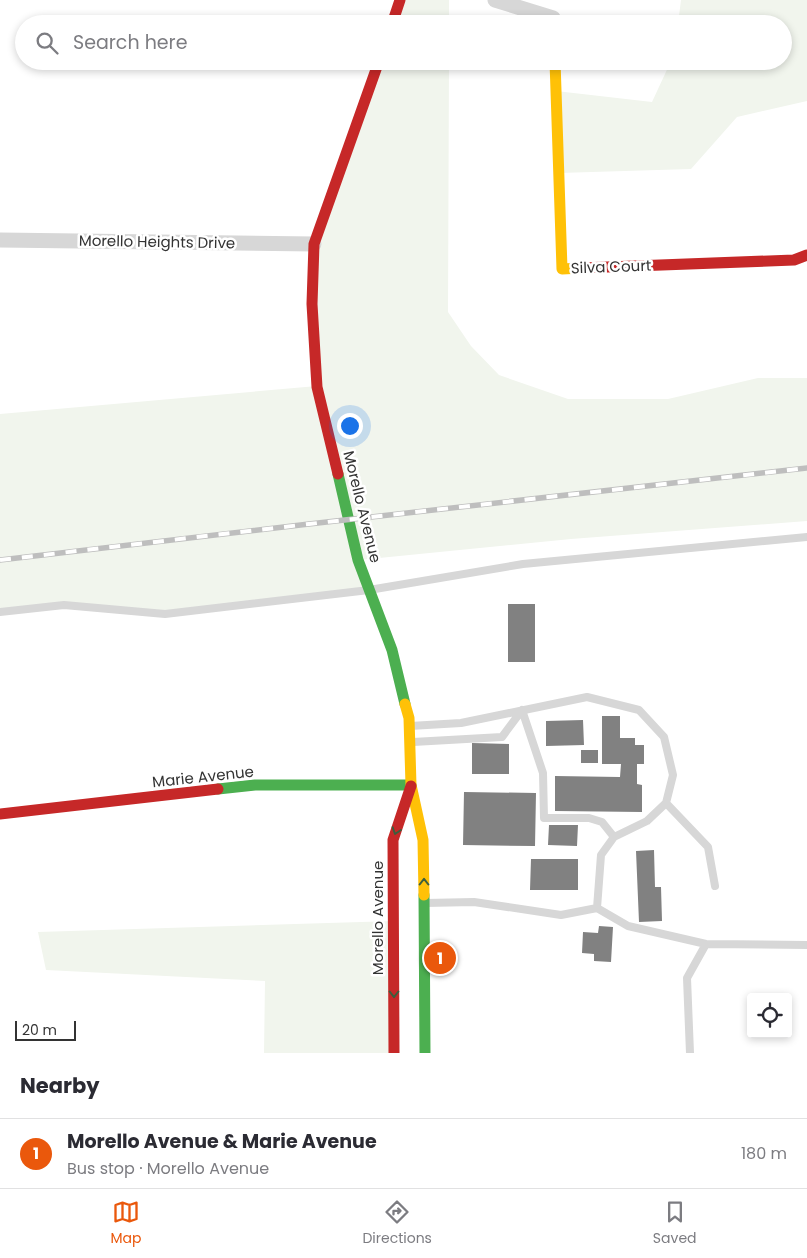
<!DOCTYPE html>
<html lang="en">
<head>
<meta charset="utf-8">
<style>
  :root { --surface:#fff; --page:#f7f7f7; --text:#2b2b33; --muted:#7c7c81; --line:#e1e1e2; --accent:#ea580c }
  body { margin:0; font-family:Poppins,sans-serif; background:var(--page); color:var(--text) }
  .controls { position:absolute; right:15px; bottom:15px; display:grid; overflow:hidden; border-radius:5px; box-shadow:0 2px 8px #0003 }
  .controls button { width:45px; height:45px; display:grid; place-items:center; padding:0; border:0; border-bottom:1px solid var(--line); background:var(--surface); color:var(--text); font:25px sans-serif }
  .scale { position:absolute; left:15px; bottom:12px; width:61px; box-sizing:border-box; padding-left:5px; border:2px solid #333; border-top:0; font-size:14px; line-height:18px; white-space:nowrap; color:#333; -webkit-text-stroke:4px #fff; paint-order:stroke }
  .you { position:absolute; left:349px; top:425px; width:18px; height:18px; margin:-12px; border:4px solid #fff; border-radius:50%; background:#1a73e8; box-shadow:0 0 0 8px #1a73e833 }
  .badge { display:grid; place-items:center; width:32px; height:32px; border-radius:50%; background:var(--accent); color:#fff; font-size:16px; font-weight:700 }
  .pin { position:absolute; translate:-50% -50%; border:2px solid #fff; box-shadow:0 1px 5px #0006 }
  .list { margin:0; padding:0; list-style:none }
  h2 { display:flex; justify-content:space-between; align-items:center; height:65px; margin:0; padding:0 20px; font-size:21px }
  h2 small { font-size:16px; font-weight:400; color:var(--muted) }
  .list li { display:grid; grid-template-columns:32px 1fr auto; gap:15px; align-items:center; box-sizing:border-box; height:70px; padding:0 20px; border-top:1px solid var(--line) }
  .list b { display:block; font-size:19px; white-space:nowrap }
  .list p { margin:0; font-size:16px; white-space:nowrap; color:var(--muted) }
  .list em { font-size:16px; font-style:normal; color:var(--muted) }
  .icon { flex:none; width:28px; height:28px; fill:none; stroke:currentColor; stroke-width:2; stroke-linecap:round; stroke-linejoin:round }
  .map { position:relative; flex:none; width:807px; height:1053px; overflow:hidden }
  .search { position:absolute; background:var(--surface); box-shadow:0 2px 8px #0003; left:15px; right:15px; top:15px; height:55px; display:flex; align-items:center; gap:12px; box-sizing:border-box; padding:0 18px; border-radius:28px; color:var(--muted); font-size:19px }
  .sheet { height:135px; background:var(--surface) }
  nav { display:flex; justify-content:space-around; align-items:center; box-sizing:border-box; height:70px; border-top:1px solid var(--line); background:var(--surface); font-size:14px; color:var(--muted) }
  nav a { display:grid; justify-items:center; gap:2px }
  nav .on { color:var(--accent) }
  .map>svg:first-child { display:block }
  .green { fill:#f1f5ed }
  .building { fill:#818181 }
  .lines { fill:none; stroke-linecap:round; stroke-linejoin:round }
  .lane { stroke:#d7d7d7; stroke-width:8 }
  .street { stroke:#d7d7d7; stroke-width:15 }
  .fast { stroke:#4caf50; stroke-width:11 }
  .slow { stroke:#ffc107; stroke-width:11 }
  .jam { stroke:#c62828; stroke-width:11 }
  .rail-casing { stroke:#bebebe; stroke-width:5.5 }
  .rail { stroke:#fff; stroke-width:4; stroke-dasharray:11; stroke-linecap:butt }
  .oneway { stroke:#3c5e3d }
  .labels { text-anchor:middle; stroke-width:5; stroke-linejoin:round; paint-order:stroke }
  .street-label { font-size:15px; fill:#333; stroke:#fff }
</style>
</head>
<body>
<div class="map">
<svg width="807" height="1053" viewBox="0 0 807 1053">
  <rect width="100%" height="100%" fill="#fff"/>
  <path class="green" d="M400,0H449V24H392Z
    M681,0H807V101L737,117L691,169L559,173L556,91L652,102L671,61H783V24H678Z
    M379,61H449L448,312L471,346L499,375L568,399H668L758,378H807V521L571,539L359,560L369,590L165,614L64,605L0,612V414L317,386L314,244Z
    M394,921V1053H264L265,981L46,970L38,932Z"/>
  <path class="building" d="M508,604H535V662H508Z
    M602,716H620V738H635V745H644V764H637V784L642,785V812L555,811V776L620,777L621,764H602Z
    M583,720L584,745L546,746V721Z
    M472,743L509,744V774H472Z
    M581,750H598V763H581Z
    M464,792L536,793L535,846L463,845Z
    M549,825H578L577,846L548,845Z
    M654,850L655,887H661L662,921L639,922L636,851Z
    M531,859H578V890H530Z
    M599,926L613,927L611,962L594,961V954L582,953L583,932L598,933Z"/>
  <g class="lines">
    <path class="lane" d="M0,612L64,605L165,614L369,590L523,564L807,537
      M522,710L543,773L544,818H589L602,822L614,837
      M410,726L461,723L587,697L639,710L664,737L673,775L666,803L647,821L614,837L601,855L597,908
      M413,742L502,737L522,710
      M666,803L708,847L715,886
      M425,903L474,902L561,915L597,908L628,926L706,944L807,945
      M690,1053L687,978L706,944"/>
    <path class="street" d="M495,0L553,18L554,24
      M0,240L314,244"/>
    <path class="fast" d="M338,474L358,560L392,650L405,704
      M218,789L255,785H411
      M424,895L425,1053"/>
    <path class="slow" d="M555,61L562,269L581,268
      M405,704L409,718L411,785L423,840L424,895"/>
    <path class="jam" d="M392,24L400,0
      M581,268L794,260L807,255
      M338,474L317,387L312,304L314,244L379,61
      M0,814L218,789
      M394,1053L393,840L411,786"/>
    <g class="rail-casing">
      <path id="rail" d="M0,560L309,524L807,468"/>
    </g>
    <use href="#rail" class="rail"/>
  </g>
  <defs><path id="oneway-chevron" d="M-2-3.5L2.5 0L-2 3.5" fill="none" stroke-width="1.6" stroke-linecap="round" stroke-linejoin="round" transform="scale(1.25)"/></defs>
  <g class="oneway">
    <use href="#oneway-chevron" transform="translate(396 831) rotate(108)"/>
    <use href="#oneway-chevron" transform="translate(424 882) rotate(-90)"/>
    <use href="#oneway-chevron" transform="translate(394 994) rotate(90)"/>
  </g>
  <g class="labels">
    <g class="street-label">
      <text transform="translate(157 242) rotate(1)" y="5">Morello Heights Drive</text>
      <text transform="translate(611 267) rotate(-2)" y="5">Silva Court</text>
      <text transform="translate(362 507) rotate(76)" y="5">Morello Avenue</text>
      <text transform="translate(203 777) rotate(-6)" y="5">Marie Avenue</text>
      <text transform="translate(378 918) rotate(-90)" y="5">Morello Avenue</text>
    </g>
  </g>
</svg>
<div class="controls">
<button><svg class="icon" aria-label="locate" viewBox="0 0 24 24"><circle cx="12" cy="12" r="6"/><path d="M12 2v4M12 18v4M2 12h4M18 12h4"/></svg></button>
</div>
<div class="scale">20 m</div>
<div class="you"></div>
<div class="pin badge" style="left:440px;top:958px">1</div>
<div class="search"><svg class="icon" aria-label="search" viewBox="0 0 24 24"><circle cx="10" cy="10" r="6"/><path d="M15 15l6 6"/></svg>Search here</div>
</div>
<section class="sheet">
<h2>Nearby<small></small></h2>
<ul class="list">
<li><span class="badge">1</span><div><b>Morello Avenue &amp; Marie Avenue</b><p>Bus stop · Morello Avenue</p></div><em>180 m</em></li>
</ul>
</section>
<nav>
<a class="on"><svg class="icon" aria-label="map" viewBox="0 0 24 24"><path d="M3 6l6-2 6 2 6-2v14l-6 2-6-2-6 2zM9 4v14M15 6v14"/></svg>Map</a>
<a><svg class="icon" aria-label="directions" viewBox="0 0 24 24"><path d="M12 3l9 9-9 9-9-9zM9 14v-3h6M13 9l2 2-2 2"/></svg>Directions</a>
<a><svg class="icon" aria-label="saved" viewBox="0 0 24 24"><path d="M7 4h10v16l-5-4-5 4z"/></svg>Saved</a>
</nav>
</body>
</html>
